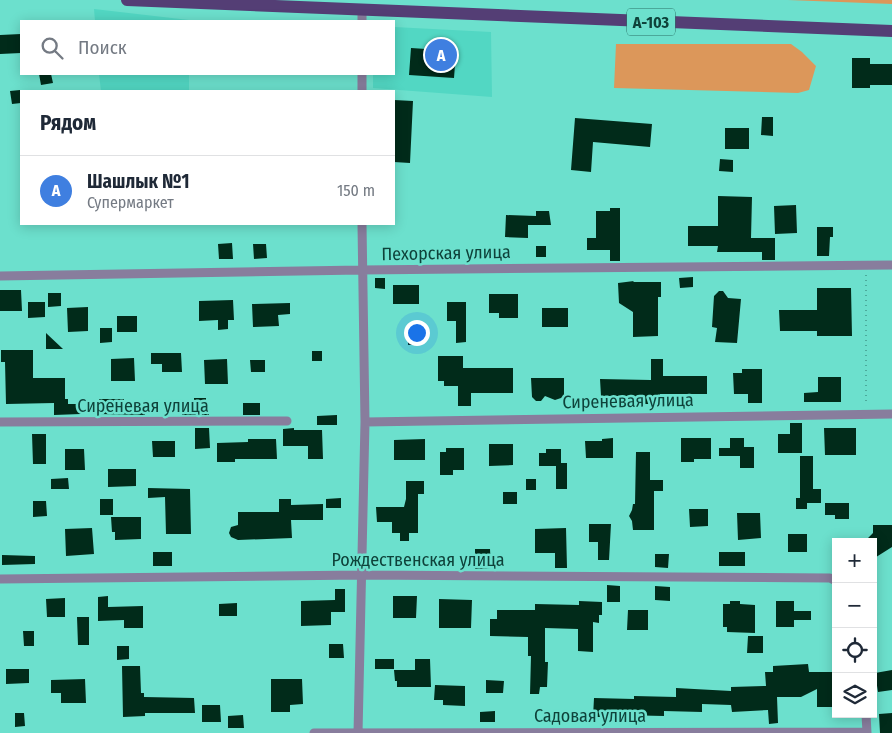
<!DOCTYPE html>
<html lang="ru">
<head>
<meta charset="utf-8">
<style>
  :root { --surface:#fff; --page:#f6f6f7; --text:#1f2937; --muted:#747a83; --line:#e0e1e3; --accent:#2563eb }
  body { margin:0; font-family:"Fira Sans Condensed",sans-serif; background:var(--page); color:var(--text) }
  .controls { position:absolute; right:15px; bottom:15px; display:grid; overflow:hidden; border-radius:0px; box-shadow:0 2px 12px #0003 }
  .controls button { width:45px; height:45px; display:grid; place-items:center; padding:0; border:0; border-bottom:1px solid var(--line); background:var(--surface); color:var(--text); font:25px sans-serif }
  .you { position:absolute; left:416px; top:332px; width:18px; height:18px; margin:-12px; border:4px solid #fff; border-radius:50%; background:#1a73e8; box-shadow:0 0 0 8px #1a73e833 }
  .badge { display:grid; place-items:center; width:32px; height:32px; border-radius:50%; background:var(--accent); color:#fff; font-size:16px; font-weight:700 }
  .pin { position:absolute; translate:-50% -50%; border:2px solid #fff; box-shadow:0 1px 5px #0006 }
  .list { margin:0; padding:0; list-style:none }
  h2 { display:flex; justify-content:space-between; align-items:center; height:65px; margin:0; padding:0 20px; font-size:21px }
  h2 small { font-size:16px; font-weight:400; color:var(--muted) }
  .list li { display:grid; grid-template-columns:32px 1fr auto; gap:15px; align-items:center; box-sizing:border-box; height:70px; padding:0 20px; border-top:1px solid var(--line) }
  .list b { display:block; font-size:19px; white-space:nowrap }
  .list p { margin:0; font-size:16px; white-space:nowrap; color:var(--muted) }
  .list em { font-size:16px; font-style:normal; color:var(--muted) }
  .icon { flex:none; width:28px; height:28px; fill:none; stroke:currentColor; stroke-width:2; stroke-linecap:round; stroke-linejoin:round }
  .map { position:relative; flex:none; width:892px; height:733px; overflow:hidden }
  .search { position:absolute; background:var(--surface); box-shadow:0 2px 12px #0003; left:20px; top:20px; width:375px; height:55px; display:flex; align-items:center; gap:12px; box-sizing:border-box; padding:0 18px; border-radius:0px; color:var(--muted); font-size:19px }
  .panel { position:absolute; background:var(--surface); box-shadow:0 2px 12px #0003; left:20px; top:90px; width:375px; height:135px; border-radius:0px }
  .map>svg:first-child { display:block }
  .built { fill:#52d7c3 }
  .green { fill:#dc975a }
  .building { fill:#012b1a }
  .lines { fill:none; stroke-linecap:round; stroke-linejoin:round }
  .path { stroke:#4cab9c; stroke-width:2; stroke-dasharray:1 4; stroke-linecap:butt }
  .minor { stroke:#887d9d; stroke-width:9 }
  .primary { stroke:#543e75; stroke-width:12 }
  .labels { text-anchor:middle; stroke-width:5; stroke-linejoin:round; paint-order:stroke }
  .shield { fill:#6ce0cd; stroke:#2a7166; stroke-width:1 }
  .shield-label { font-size:16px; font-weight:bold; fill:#0e423a }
  .street-label { font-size:18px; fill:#0e423a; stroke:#6ce0cd }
</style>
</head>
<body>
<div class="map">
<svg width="892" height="733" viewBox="0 0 892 733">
  <rect width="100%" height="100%" fill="#6ce0cd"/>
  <path class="built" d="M94,9L189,20V21H95Z
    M394,27L491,32L492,97L373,88V74H394Z
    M99,74H189V91H101Z"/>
  <path class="green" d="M788,0H892V4Z
    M616,44H791L802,52L816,66L809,90L798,93L614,88Z"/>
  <path class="building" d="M21,34V53L0,54V35Z
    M411,48L456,51L454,78L409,75Z
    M852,58H870V64H892V85H870V88H852Z
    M39,74H51L53,83L41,85Z
    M20,90L21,103L12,104L10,91Z
    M394,100L413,101L410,163L394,162Z
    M762,117H773V136L761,135Z
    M575,118L652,124L650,147L593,142L591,172L571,170Z
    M725,128H749V149H725Z
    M720,159L733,160V172L719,171Z
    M718,196L752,197L751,238H775V260H762V252H717L718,246H688V226H718Z
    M796,205L797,233L775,234L774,206Z
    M610,208H620V261H610V250H587V238H596V211H610Z
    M536,211H549L551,225H528V238L505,237L506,215L536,216Z
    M817,227H833V237H830L829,256H817Z
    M232,243L233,259H219L218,244Z
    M253,244H266L267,258L254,259Z
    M536,246H546V257H536Z
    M693,277V287L680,288L679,278Z
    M375,278H385V289L375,288Z
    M634,281L633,282H661V297H658V336L633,337V312L619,303L618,283Z
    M393,285H419V304H393Z
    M817,288H851L852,336H817V331H780L779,310H817Z
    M0,290H21L22,311H0Z
    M719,291H723L728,298L741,299L737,343L715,342L717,328L712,327L714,296Z
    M48,293H61V306L48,307Z
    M489,294H518V318H499V313H489Z
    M233,300L234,320H228V329L218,330V320L199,321V301Z
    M28,302H45V317L28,318Z
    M447,302H466V342L456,343V321H447Z
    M290,303V314L278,315L279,326L253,327L252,304Z
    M88,307V331L68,332L67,308Z
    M542,308H568V327H542Z
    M117,316H137V332H117Z
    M408,326H421V345H408Z
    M100,328H112V342L100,343Z
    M46,333L63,349H46Z
    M1,350H33V378H65V399H68V404H80L81,414L54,415V403L6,404L5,362H1Z
    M312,351H322V361H312Z
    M151,353H181L182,372H162V364H151Z
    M438,356H463V368H513V393H471V406H458V386H444V381H438Z
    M134,358L135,381H111V359Z
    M227,359L228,384H205L204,360Z
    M651,359H663V376H707V394H660V404H627V396H601L600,379L651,380Z
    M250,360H265V372H251Z
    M742,369H762V403H748V394H734L733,373H742Z
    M818,377H841V402H804V393L818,392Z
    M531,378H564V397L555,400L545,396L541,401H536L532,397Z
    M194,398H206V407H209V415H182V403H194Z
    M99,399H124V403L145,402V415L99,414Z
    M243,403H260V415H243Z
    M337,415V425H317V416Z
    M790,423H802V453H778V434H790Z
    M195,428H209L210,448L195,449Z
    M294,428V430H322L323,459H308V446H283V429Z
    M824,428H856V455H825Z
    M32,434H46V464H33Z
    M613,438V458H586L585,441H602V439Z
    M681,438H711V459H694V462H681Z
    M730,438H744V447H754V468H740V456H719V448H730Z
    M248,439H276L277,459H235V462H217V443L248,442Z
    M425,439V460H394V440Z
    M152,441H175V457H153Z
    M489,444H513V465L489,466Z
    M446,448H464V470H453V475H440V452H446Z
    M65,449H84L85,470H65Z
    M546,449H561V463H567V489H556V466H539V453H546Z
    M636,452H650V480H663V491H654V530H633L632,521L629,516L632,510L633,504H635Z
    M800,456H813V489H821V503H807V509H796V498H800Z
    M108,469H136V486L108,487Z
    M68,478L69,489H51V479Z
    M526,479H536V490H526Z
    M406,481H424V494H418V533H409V541H400V533H392V522H377L376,507H404L406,499Z
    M148,488L190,489L191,534H166L165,497L148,498Z
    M503,492H517V504H503Z
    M341,498V508H326V499Z
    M100,499H113V515H100Z
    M279,499H291V505L323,504V520H291L292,538L238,540L231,537L229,533L231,527L238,525V512H279Z
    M33,501H46L47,516L33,517Z
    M825,503H849V519H835V515H825Z
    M689,509H708V526L690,527Z
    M737,513H760L761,538L738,540Z
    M111,517H141V539L115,540V532H112Z
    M589,524H611L609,560H598V542H589Z
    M873,525H892V547L873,559V542L868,538L873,533Z
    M92,528L94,554L66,556L65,529Z
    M566,528L567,568H555V553H535V529Z
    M788,534H807V552H788Z
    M475,549H490L491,568L475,569Z
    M153,552H172V566H153Z
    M719,552H745V566H719Z
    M655,554H669L668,568L655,567Z
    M2,555L35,556V564L2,565Z
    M607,585L620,586V602H607Z
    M655,586L670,587V601L655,600Z
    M335,589H345V612H331V625L301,626V601L335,600Z
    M108,596V607L143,606V628H124V620L98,621V597Z
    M393,596H417L416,618H393Z
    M65,598V617H47L46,599Z
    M439,599L472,600L471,628H439Z
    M579,601L602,602V615H599V623L593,622V652L578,651V629L545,628V662H548L547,687H540L539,694H530L531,656H528V637L490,636V619H497V610H535V604L579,605Z
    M730,601H740V604L755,605V633L727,632V627H723V604H730Z
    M776,601H794V611H811V620H794V627H776Z
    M237,603V616H219V604Z
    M628,610H648V630H627Z
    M77,617H89V645H78Z
    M23,631H34V646H24Z
    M748,636H763V653H747Z
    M329,644H343L344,658H329Z
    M117,646H129V659L117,660Z
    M375,659H394V669H375Z
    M415,659H430L431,687H397V681H395L394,670H415Z
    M808,664L809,672H836V702H833V707H817V689L801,697H777L778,723L769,724L768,710L732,712L731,705L702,704V712L664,711V716L619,715V717H593L594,698L634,699V696L676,697V688L731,691V687L766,686L765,672H773V666Z
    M122,666H140L141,693H144V697L194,698L195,713H145V716L123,717Z
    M6,669H29V683L6,684Z
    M892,670V690L878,692L875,673Z
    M85,679L86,703H61V693H51V680Z
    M271,679H302L303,704L290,705V712H271Z
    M486,680L504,681L503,693H486Z
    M435,685L465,686V706L443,705V700H434Z
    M202,705H220L221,722H202Z
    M495,711V722H480V712Z
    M15,713H24L25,726L15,727Z
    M892,713V733H880L879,714Z
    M243,715L244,728H228V716Z"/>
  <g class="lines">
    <path class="path" d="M866,275V405"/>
    <path class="minor" d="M362,21V10
      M362,91V74
      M0,276L361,270L892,265
      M0,422L287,421
      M365,422L892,414
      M0,579L361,575L830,578L836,581
      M866,714L867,733
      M314,733L867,732
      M358,733L365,422L362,224"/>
    <path class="primary" d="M127,0L892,31"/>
  </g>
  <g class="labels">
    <rect class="shield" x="627" y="8.5" width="48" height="27" rx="4"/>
    <g class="shield-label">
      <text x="651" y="28">А-103</text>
    </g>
    <g class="street-label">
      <text transform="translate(446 253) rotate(-1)" y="6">Пехорская улица</text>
      <text transform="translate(628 401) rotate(-1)" y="6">Сиреневая улица</text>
      <text x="143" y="412">Сиреневая улица</text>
      <text x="418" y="566">Рождественская улица</text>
      <text x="590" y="722">Садовая улица</text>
    </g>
  </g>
</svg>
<div class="controls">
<button>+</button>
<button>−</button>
<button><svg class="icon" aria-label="locate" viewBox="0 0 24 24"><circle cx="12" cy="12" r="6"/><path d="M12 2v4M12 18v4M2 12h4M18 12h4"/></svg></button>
<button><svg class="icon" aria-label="layers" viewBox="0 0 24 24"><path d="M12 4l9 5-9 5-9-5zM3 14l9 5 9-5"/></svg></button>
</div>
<div class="you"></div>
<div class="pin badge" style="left:441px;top:55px;background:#3f7fe0">A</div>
<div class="search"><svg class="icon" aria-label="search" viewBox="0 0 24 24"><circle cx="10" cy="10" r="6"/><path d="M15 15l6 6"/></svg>Поиск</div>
<section class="panel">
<h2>Рядом<small></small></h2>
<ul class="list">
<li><span class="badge" style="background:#3f7fe0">A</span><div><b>Шашлык №1</b><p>Супермаркет</p></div><em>150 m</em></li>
</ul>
</section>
</div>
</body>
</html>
